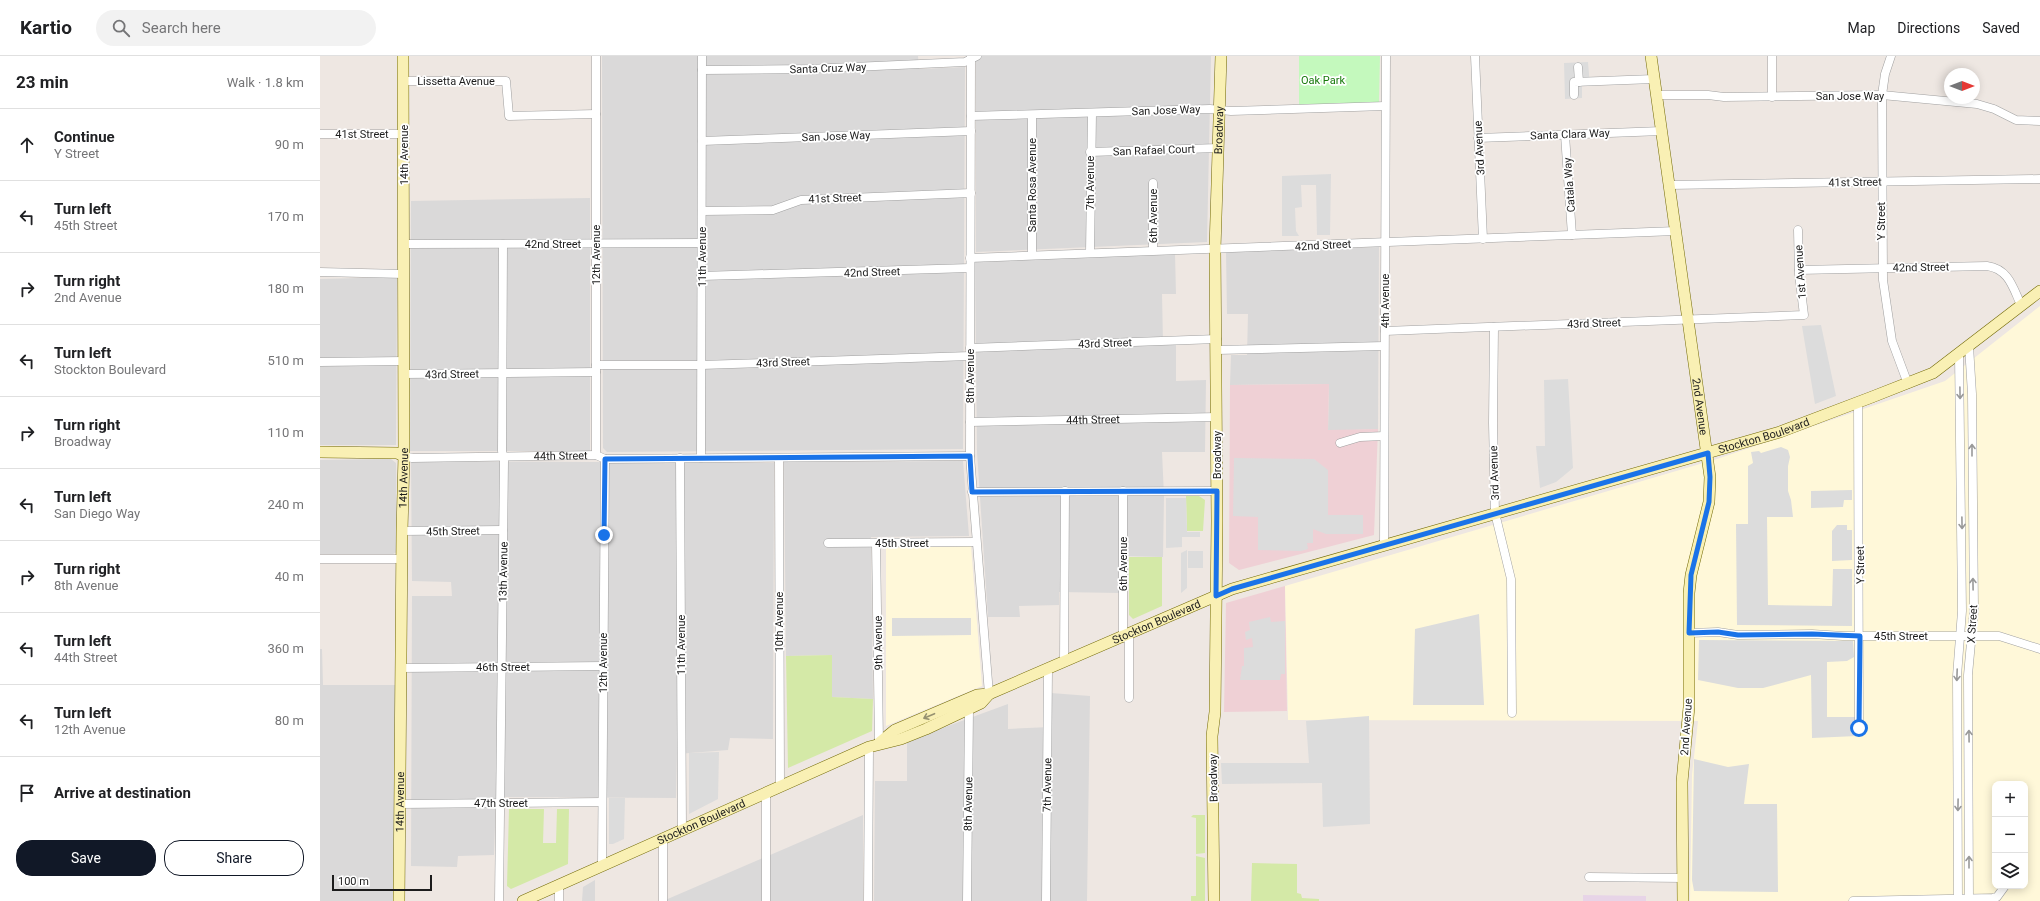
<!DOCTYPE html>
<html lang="en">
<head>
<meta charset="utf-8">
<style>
  :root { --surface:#fff; --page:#f2f2f2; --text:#202124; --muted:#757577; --line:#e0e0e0; --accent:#111827 }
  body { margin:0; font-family:Roboto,sans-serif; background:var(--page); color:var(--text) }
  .controls { position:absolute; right:12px; bottom:12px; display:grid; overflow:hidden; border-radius:8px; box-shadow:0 2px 10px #0003 }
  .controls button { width:36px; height:36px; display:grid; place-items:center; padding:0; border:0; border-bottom:1px solid var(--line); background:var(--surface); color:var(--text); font:20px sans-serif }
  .compass { position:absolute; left:1624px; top:12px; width:36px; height:36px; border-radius:50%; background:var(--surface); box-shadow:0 2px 10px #0003; rotate:90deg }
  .scale { position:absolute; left:12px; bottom:10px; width:100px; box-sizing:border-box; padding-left:4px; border:2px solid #1c1c1c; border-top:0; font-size:11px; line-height:14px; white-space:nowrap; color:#1c1c1c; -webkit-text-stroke:3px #fff; paint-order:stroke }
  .stop { position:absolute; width:12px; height:12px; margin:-9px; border:3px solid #1a73e8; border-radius:50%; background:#fff }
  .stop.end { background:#1a73e8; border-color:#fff; box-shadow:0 1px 4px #0008 }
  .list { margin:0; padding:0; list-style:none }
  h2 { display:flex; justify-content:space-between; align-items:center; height:52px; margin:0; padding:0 16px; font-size:17px }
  h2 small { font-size:13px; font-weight:400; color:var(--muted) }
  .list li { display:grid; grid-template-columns:26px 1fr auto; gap:12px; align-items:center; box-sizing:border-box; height:72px; padding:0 16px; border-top:1px solid var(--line) }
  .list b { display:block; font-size:15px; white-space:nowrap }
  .list p { margin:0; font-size:13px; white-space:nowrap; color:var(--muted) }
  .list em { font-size:13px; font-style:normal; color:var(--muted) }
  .actions { display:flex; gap:8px; padding:12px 16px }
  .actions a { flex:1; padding:9px 0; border:1px solid var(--accent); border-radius:16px; text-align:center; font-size:14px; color:var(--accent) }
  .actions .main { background:var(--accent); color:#fff }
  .icon { flex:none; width:22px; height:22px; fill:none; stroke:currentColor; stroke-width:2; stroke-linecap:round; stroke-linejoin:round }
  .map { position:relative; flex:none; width:1720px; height:845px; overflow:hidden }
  header { display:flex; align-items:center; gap:24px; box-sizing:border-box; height:56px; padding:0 20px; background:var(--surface); border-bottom:1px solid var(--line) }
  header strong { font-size:19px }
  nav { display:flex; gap:22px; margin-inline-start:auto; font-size:14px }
  .search { width:280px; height:36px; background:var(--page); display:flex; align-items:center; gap:10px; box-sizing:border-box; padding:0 14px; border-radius:22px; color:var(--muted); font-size:15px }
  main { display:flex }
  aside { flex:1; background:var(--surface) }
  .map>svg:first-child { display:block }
  .residential { fill:#dad9d9 }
  .commercial { fill:#efd0d5 }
  .industrial { fill:#e7d4e7 }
  .education { fill:#fff8d9; fill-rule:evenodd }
  .grass { fill:#d4e9a7 }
  .park { fill:#c4f9bd }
  .parking { fill:#dcdcdc }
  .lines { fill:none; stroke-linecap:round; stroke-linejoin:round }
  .street-casing { stroke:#a0a0a0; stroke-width:9 }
  .secondary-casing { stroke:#726905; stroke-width:12 }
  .street { stroke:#fff; stroke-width:8 }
  .secondary { stroke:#f9f0b4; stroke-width:11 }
  .oneway { stroke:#999 }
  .oneway2 { stroke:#969170 }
  .route { stroke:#1a73e8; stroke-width:5 }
  .labels { text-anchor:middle; stroke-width:3.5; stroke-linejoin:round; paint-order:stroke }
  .street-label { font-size:11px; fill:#1c1c1c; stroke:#fff }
  .park-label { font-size:11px; fill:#17790b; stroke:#fff }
</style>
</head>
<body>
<header>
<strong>Kartio</strong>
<div class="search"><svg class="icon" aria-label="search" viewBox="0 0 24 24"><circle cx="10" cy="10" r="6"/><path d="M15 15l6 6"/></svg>Search here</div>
<nav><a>Map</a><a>Directions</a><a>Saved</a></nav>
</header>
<main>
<aside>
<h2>23 min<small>Walk · 1.8 km</small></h2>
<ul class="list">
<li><svg class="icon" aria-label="ahead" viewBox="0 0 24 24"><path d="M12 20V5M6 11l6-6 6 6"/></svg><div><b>Continue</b><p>Y Street</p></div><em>90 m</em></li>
<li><svg class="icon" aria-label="left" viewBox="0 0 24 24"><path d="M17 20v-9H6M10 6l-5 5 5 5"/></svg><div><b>Turn left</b><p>45th Street</p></div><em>170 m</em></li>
<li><svg class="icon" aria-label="right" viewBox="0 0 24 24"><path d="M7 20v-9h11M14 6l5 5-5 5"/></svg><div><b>Turn right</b><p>2nd Avenue</p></div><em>180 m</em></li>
<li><svg class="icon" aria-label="left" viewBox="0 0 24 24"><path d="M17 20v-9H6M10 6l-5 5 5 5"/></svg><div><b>Turn left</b><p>Stockton Boulevard</p></div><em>510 m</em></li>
<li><svg class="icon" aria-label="right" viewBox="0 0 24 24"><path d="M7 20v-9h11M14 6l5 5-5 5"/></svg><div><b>Turn right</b><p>Broadway</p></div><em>110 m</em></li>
<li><svg class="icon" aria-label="left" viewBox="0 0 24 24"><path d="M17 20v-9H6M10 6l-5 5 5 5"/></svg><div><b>Turn left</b><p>San Diego Way</p></div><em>240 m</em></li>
<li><svg class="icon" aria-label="right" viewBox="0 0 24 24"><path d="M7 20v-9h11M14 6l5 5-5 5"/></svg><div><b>Turn right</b><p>8th Avenue</p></div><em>40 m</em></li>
<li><svg class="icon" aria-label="left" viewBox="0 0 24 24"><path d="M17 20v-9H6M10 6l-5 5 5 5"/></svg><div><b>Turn left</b><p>44th Street</p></div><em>360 m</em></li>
<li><svg class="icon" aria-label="left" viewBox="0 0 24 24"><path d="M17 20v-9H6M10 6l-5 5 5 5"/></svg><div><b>Turn left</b><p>12th Avenue</p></div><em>80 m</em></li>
<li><svg class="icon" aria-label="arrive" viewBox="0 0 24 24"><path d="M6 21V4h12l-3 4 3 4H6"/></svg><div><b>Arrive at destination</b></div></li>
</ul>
<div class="actions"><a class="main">Save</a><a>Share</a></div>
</aside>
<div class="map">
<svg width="1720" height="845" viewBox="0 0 1720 845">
  <rect width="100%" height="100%" fill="#eee7e2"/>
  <path class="residential" d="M282,0H598L599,13L645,11L643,393L287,396L283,392Z
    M656,0H891L887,186L656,196Z
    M270,142V395H90L91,145Z
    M1059,191L1058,373L1008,375L1009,328L910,329L911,299H927L928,258H907L906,196Z
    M855,198L856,238H842L843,287H856V325L886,324L885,396H842L844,440L843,501L801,500L800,537L739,536V549L699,550L700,561H668L657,396L655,206Z
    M77,221L76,389H0V223Z
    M71,403L76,407L77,496L73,498H0V404Z
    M91,405L454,407L453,683L410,682L408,694L357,698L356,742L176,741L174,799L138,800L137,811L91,810L92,540H132L131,526L92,525Z
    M643,405L649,480L551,481L553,643L512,641L511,599L466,600L464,406Z
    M0,593H2L3,629H80L77,845H0Z
    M731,637L770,640L767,845H554L555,725H587V685L688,648V673L730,671Z
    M543,759V845H343Z
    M275,824V845H262L263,831Z"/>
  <path class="commercial" d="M1009,328L1008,374L1058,373L1054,479L919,514L909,507L910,329Z
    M965,530L967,655L904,656L906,547Z"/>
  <path class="industrial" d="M1263,839L1326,840V845H1241H1263Z"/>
  <path class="education" d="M1720,250V845H1370L1372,719L1378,665L968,664L965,530L1397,403L1625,325ZM1675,728H1705V830H1675Z
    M651,490L662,630L566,670V492Z"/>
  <path class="grass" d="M866,440H879L885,444L883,475H867Z
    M809,501H842V550L813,563L809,559Z
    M512,599V641L553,643L552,675L468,712L466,600Z
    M189,753H224L223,787H236L237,753H249L248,808L191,833L187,830Z
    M873,759H885V797L876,798V762L871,761Z
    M876,800L885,802V845H871V840H876Z
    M932,807L977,808V837L981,838L982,842L999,843V845H931Z"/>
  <path class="park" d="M979,0H1060L1059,46L979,50Z"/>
  <path class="parking" d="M1268,6L1270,30H1262V42L1245,43L1244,7Z
    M1011,118L1010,179H997L996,129H981L982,151L975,152L976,175L979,180H962V120Z
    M1501,269L1516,340L1495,348L1482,270Z
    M1248,323L1253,412L1236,426L1220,432L1216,390H1225L1224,324Z
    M1461,391L1468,394L1470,401L1468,410V435L1471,444L1473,461H1447L1448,549L1512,550L1513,513H1532V570L1417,569L1416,468H1428V410L1433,407L1431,396L1439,395L1441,397Z
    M914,402L994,403L1008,414V459H1043V478H1006L993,473V487H987L988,493L981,495L938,494V461L913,460Z
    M1532,434V444H1524L1523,451L1491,452V435Z
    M846,442H866L867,476H880V481H862V491L846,492Z
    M1517,469H1527V474H1532V504L1512,505V475Z
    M867,494V532L861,537V497Z
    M868,495H883V512H868Z
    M1159,558L1164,649H1093L1095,573Z
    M950,561L951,566L965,565V618H961L960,624H920L922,610H924V592L933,591L932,582L926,584L925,576L930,574L929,566Z
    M572,562H651V579L572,580Z
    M1379,584L1533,585L1534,601L1527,605L1507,606V661H1537V680L1492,682L1491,619L1443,632H1418L1378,624Z
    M1049,660L1050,768L1003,771L1002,727L902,728L901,707H989L986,665Z
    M399,696L398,743L369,758V697Z
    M1374,703L1408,711L1429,708L1424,748H1457L1458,836L1374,835L1372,824Z
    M289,742H305L304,783L293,788H289Z"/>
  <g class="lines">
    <g class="street-casing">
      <g id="street">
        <path d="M651,0L650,400L669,638"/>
        <path d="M1155,0L1163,183"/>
        <path d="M1571,0L1565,18L1562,39L1563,224L1572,285L1588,328"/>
        <path d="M1258,11L1259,26"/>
        <path d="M382,14L488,13L645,6L657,0"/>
        <path d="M83,25H186L189,60L276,58"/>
        <path d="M1254,39V26L1334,23"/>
        <path d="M1336,39H1388L1404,41L1562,39L1657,48L1674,53L1696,64L1720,65"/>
        <path d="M1452,41V0"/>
        <path d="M651,60L890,53L911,55L1065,50"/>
        <path d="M0,78H84"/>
        <path d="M1245,79L1252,179"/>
        <path d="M1158,82L1342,75"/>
        <path d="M382,85L651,75"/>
        <path d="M770,96L898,92"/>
        <path d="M1349,129L1720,123"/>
        <path d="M382,155L453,154L481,144L651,137"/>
        <path d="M84,188L382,187"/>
        <path d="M833,194V127"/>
        <path d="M770,197L772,57"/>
        <path d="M712,199V59"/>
        <path d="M650,202L1356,175"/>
        <path d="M1479,214L1667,210C1689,213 1693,232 1701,249"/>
        <path d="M0,216L84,218"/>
        <path d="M381,220L650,212"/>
        <path d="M1174,271L1173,367L1175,457L1191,523L1192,657"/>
        <path d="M1065,275L1484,259L1479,218L1478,174"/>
        <path d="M1649,290L1652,338L1654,554L1648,619L1649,845"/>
        <path d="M650,292L897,283"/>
        <path d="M897,294L1064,290"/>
        <path d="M0,306L84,305"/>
        <path d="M276,309H381L650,300"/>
        <path d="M84,318L276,316"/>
        <path d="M1538,347L1539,672"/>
        <path id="s1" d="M650,366L897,361"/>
        <path d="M1020,387L1040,381L1064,380"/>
        <path d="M276,399V0"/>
        <path id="s2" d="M84,400L92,402L276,399L285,403L650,400"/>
        <path d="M360,402L362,775"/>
        <path d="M381,402L382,0"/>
        <path d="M459,402L460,731"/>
        <path d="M803,435V582"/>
        <path d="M652,436L897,435"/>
        <path d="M82,475L183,474"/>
        <path d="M508,487L656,486"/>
        <path d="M556,487L559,687"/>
        <path d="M1064,490L1066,0"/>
        <path d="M0,503H82"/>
        <path d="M1369,577L1398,576L1418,579L1492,578L1523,580H1679L1720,593"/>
        <path d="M809,578V642"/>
        <path d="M744,606L745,435"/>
        <path d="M82,612L283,610"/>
        <path d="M80,748L282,746"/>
        <path d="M343,783V845"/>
        <path d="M282,810L285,403"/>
        <path d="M1269,821L1363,822"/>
        <path d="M239,829V845"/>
        <path d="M179,845L184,405L182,395L183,188"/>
        <path d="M446,845V737"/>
        <path d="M548,845L549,691"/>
        <path d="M647,845L649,652"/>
        <path d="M726,845L728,613"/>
        <path d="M1533,845L1673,842L1677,841L1685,830"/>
        <path d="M1638,845L1637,620L1642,555L1639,298"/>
      </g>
    </g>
    <g class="secondary-casing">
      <g id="secondary">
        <path id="s3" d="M1331,0L1390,421L1389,446L1371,519L1369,537V651L1362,726L1363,845"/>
        <path d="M0,396L77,397L84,400"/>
        <path id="s4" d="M559,687L575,674L657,639L669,638L912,533L1460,376L1552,341L1613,317L1720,235"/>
        <path id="s5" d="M79,845L82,475L84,400L83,0"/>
        <path id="s6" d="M203,845L549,691L581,683L606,673L661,647L669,638"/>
        <path id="s7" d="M894,845L892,680L895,656L897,465L895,193L901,0"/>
      </g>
    </g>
    <use href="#street" class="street"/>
    <use href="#secondary" class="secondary"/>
  </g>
  <defs><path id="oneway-shaft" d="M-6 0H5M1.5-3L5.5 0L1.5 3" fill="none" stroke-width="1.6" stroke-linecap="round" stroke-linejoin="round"/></defs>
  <g class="oneway">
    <use href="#oneway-shaft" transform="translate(1640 337) rotate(89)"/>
    <use href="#oneway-shaft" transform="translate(1652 394) rotate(-90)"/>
    <use href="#oneway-shaft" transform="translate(1642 467) rotate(89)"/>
    <use href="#oneway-shaft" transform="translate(1653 528) rotate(-91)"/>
    <use href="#oneway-shaft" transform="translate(1637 619) rotate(92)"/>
    <use href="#oneway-shaft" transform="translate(1649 680) rotate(-91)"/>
    <use href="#oneway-shaft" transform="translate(1638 749) rotate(91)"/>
    <use href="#oneway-shaft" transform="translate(1649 806) rotate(-90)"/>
  </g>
  <use class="oneway2" href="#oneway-shaft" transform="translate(609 660) rotate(157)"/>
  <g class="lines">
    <path class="route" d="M284,479L285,403L650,400L652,436L897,435L896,540L912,533L1388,397L1390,421L1389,446L1371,519L1369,577L1398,576L1418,579L1492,578L1540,580L1539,672"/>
  </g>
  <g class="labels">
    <g class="street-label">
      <text transform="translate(508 12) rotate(-2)" y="4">Santa Cruz Way</text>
      <text x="136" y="29">Lissetta Avenue</text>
      <text x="1530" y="44">San Jose Way</text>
      <text transform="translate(846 54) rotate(-2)" y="4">San Jose Way</text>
      <text dy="4" stroke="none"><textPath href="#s7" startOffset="771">Broadway</textPath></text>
      <text x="42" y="82">41st Street</text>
      <text transform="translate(1250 78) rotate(-2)" y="4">Santa Clara Way</text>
      <text transform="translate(516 80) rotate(-2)" y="4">San Jose Way</text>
      <text transform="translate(1159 92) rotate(-93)" y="4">3rd Avenue</text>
      <text transform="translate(834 94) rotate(-2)" y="4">San Rafael Court</text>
      <text transform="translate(84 99) rotate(-90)" y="4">14th Avenue</text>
      <text transform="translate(1535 126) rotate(-1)" y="4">41st Street</text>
      <text transform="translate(770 127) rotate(-90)" y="4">7th Avenue</text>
      <text transform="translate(712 129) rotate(-90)" y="4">Santa Rosa Avenue</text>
      <text transform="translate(1249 129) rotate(-94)" y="4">Catala Way</text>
      <text transform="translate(515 142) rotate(-2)" y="4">41st Street</text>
      <text transform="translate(833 160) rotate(-90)" y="4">6th Avenue</text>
      <text transform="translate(1561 165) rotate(-90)" y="4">Y Street</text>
      <text x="233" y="192">42nd Street</text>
      <text transform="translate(1003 189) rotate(-3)" y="4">42nd Street</text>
      <text transform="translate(276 199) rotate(-90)" y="4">12th Avenue</text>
      <text transform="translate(382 201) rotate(-90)" y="4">11th Avenue</text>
      <text transform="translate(1601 211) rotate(-1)" y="4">42nd Street</text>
      <text transform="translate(552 216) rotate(-2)" y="4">42nd Street</text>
      <text transform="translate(1480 216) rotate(-94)" y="4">1st Avenue</text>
      <text transform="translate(1065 245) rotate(-90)" y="4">4th Avenue</text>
      <text transform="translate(1274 267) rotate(-2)" y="4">43rd Street</text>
      <text transform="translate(785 287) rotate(-2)" y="4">43rd Street</text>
      <text transform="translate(463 306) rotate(-2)" y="4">43rd Street</text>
      <text transform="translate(132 318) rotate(-1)" y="4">43rd Street</text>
      <text transform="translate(650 320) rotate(-90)" y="4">8th Avenue</text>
      <text dy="4" stroke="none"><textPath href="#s3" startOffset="354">2nd Avenue</textPath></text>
      <text dy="4" stroke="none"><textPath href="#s1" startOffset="123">44th Street</textPath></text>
      <text dy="4" stroke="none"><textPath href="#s4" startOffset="940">Stockton Boulevard</textPath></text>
      <text transform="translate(897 399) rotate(-90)" y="4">Broadway</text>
      <text dy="4" stroke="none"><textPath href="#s2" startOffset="157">44th Street</textPath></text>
      <text transform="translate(1174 417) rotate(-92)" y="4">3rd Avenue</text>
      <text dy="4" stroke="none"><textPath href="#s5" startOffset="423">14th Avenue</textPath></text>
      <text transform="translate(133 475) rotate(-1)" y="4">45th Street</text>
      <text x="582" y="491">45th Street</text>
      <text transform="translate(803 508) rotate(-90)" y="4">6th Avenue</text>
      <text transform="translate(1540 509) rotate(-91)" y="4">Y Street</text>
      <text transform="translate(183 516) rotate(-89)" y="4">13th Avenue</text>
      <text transform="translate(459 566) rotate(-90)" y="4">10th Avenue</text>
      <text dy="4" stroke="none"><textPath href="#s4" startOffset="304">Stockton Boulevard</textPath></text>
      <text transform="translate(1652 568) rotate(-86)" y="4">X Street</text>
      <text x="1581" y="584">45th Street</text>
      <text transform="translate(558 587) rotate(-91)" y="4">9th Avenue</text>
      <text transform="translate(361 589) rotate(-90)" y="4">11th Avenue</text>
      <text transform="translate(283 607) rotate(-90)" y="4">12th Avenue</text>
      <text x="183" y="615">46th Street</text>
      <text transform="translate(1366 671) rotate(-86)" y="4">2nd Avenue</text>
      <text transform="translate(893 722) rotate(-91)" y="4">Broadway</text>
      <text transform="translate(727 729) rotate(-89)" y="4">7th Avenue</text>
      <text dy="4" stroke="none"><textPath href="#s5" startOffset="99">14th Avenue</textPath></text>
      <text x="181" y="751">47th Street</text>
      <text transform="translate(648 748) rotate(-89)" y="4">8th Avenue</text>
      <text dy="4" stroke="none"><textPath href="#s6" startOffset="195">Stockton Boulevard</textPath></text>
    </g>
    <g class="park-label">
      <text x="1003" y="28">Oak Park</text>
    </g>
  </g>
</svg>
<div class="controls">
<button>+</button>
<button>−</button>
<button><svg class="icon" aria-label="layers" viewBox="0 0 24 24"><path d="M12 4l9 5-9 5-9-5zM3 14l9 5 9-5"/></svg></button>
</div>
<svg class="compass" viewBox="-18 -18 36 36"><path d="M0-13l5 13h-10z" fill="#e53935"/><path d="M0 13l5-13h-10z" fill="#757577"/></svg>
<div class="scale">100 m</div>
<div class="stop" style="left:1539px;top:672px"></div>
<div class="stop end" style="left:284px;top:479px"></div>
</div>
</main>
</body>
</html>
